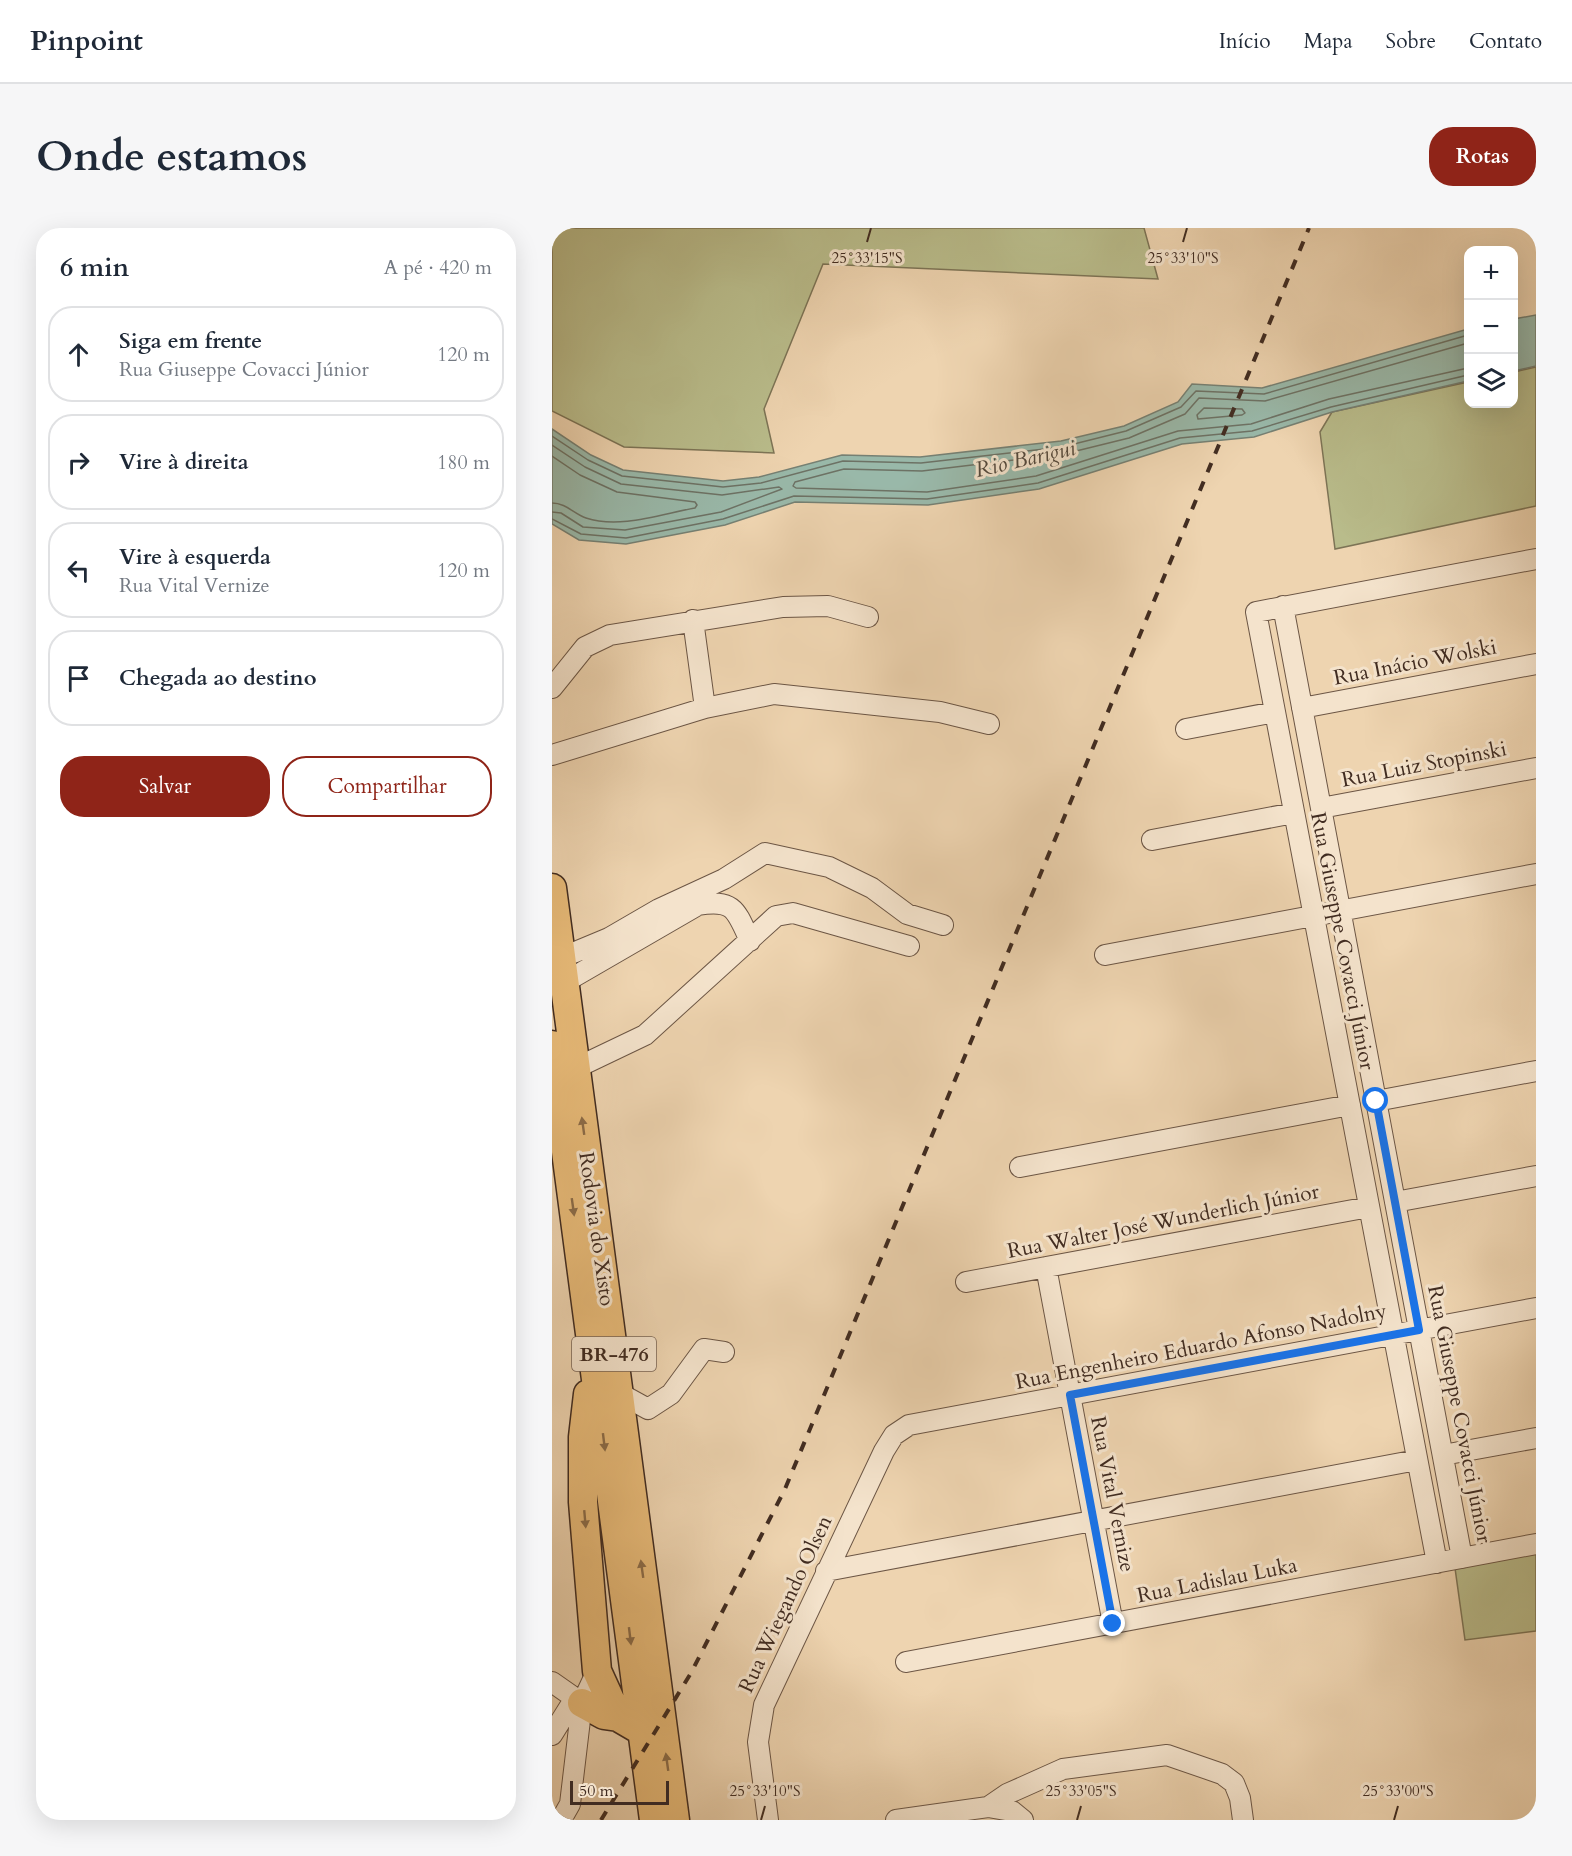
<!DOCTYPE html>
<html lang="pt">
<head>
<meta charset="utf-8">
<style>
  :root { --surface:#fff; --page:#f6f6f7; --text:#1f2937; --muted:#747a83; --line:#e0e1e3; --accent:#8f2418 }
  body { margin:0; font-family:Cardo,serif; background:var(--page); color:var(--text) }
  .controls { position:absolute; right:18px; top:18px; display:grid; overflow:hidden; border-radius:12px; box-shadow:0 6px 24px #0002 }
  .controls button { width:54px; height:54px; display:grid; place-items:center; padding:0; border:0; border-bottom:2px solid var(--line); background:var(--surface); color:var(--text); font:30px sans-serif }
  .scale { position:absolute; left:18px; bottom:15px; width:99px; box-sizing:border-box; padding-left:6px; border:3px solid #412c21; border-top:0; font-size:16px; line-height:21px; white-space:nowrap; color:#412c21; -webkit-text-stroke:4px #f4e3cc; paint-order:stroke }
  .stop { position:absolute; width:18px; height:18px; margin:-14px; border:4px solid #1a73e8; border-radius:50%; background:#fff }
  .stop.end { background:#1a73e8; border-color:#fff; box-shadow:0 2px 6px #0008 }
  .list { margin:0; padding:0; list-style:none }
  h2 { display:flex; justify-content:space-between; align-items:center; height:78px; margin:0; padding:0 24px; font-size:26px }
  h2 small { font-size:20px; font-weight:400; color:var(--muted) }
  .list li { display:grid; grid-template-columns:39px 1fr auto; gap:18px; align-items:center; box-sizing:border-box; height:96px; margin:0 12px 12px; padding:0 12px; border:2px solid var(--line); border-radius:24px }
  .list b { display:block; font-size:22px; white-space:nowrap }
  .list p { margin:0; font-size:20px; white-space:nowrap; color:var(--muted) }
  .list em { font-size:20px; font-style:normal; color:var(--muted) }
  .actions { display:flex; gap:12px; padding:18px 24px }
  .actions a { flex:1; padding:14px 0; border:2px solid var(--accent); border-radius:24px; text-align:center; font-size:21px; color:var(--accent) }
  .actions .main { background:var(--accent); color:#fff }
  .icon { flex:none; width:33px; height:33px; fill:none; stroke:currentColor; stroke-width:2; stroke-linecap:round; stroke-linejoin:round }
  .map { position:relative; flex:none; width:984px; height:1592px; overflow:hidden; border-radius:24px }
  header { display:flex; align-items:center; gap:36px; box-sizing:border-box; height:84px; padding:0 30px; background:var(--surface); border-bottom:2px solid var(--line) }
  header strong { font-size:28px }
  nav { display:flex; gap:33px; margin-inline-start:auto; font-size:21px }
  .intro { display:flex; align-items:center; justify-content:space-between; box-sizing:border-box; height:144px; padding:0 36px }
  h1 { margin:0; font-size:42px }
  .button { padding:15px 27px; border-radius:24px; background:var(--accent); color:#fff; font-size:21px; font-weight:700 }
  main { display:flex; gap:36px; padding:0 36px }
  aside { flex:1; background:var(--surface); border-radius:24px; box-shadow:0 6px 24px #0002 }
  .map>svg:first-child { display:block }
  .green { fill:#b9bc8b; stroke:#7d7456; stroke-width:1.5 }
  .water { fill:#99b8a9; stroke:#768073; stroke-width:1.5 }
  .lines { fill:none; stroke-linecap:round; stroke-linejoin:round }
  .shore { stroke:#6d7265; stroke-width:1.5 }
  .minor-casing { stroke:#6c5645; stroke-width:22 }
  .highway-casing { stroke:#412c21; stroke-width:31 }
  .minor { stroke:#f4e3cc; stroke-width:20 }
  .highway { stroke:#e7ba78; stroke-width:28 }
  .rail { stroke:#412c21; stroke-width:4; stroke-dasharray:10 10; stroke-linecap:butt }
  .oneway { fill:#8c6c48 }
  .route { stroke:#1a73e8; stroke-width:8 }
  .ticks { fill:none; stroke:#412c21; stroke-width:2 }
  .labels { text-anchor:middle; stroke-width:6; stroke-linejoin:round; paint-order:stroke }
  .shield { fill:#f4e3cc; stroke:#776354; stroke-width:1.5 }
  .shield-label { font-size:20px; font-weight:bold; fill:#412c21 }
  .street-label { font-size:21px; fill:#412c21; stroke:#f4e3cc }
  .water-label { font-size:22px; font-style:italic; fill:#53483c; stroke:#f4e3cc }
  .ticks-label { font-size:15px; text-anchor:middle; fill:#412c21; stroke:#f4e3cc; stroke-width:6; stroke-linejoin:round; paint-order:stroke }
</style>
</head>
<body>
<header>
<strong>Pinpoint</strong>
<nav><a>Início</a><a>Mapa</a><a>Sobre</a><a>Contato</a></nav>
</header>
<div class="intro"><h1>Onde estamos</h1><a class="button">Rotas</a></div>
<main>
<aside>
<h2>6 min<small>A pé · 420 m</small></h2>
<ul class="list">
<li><svg class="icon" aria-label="ahead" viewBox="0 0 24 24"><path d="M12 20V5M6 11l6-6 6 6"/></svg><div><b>Siga em frente</b><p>Rua Giuseppe Covacci Júnior</p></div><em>120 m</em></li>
<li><svg class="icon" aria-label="right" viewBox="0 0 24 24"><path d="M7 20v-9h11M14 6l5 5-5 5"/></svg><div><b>Vire à direita</b></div><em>180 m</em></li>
<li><svg class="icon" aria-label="left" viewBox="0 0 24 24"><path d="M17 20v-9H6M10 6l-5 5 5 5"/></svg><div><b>Vire à esquerda</b><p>Rua Vital Vernize</p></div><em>120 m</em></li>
<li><svg class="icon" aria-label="arrive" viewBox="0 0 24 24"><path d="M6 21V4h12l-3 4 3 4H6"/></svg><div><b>Chegada ao destino</b></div></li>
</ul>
<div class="actions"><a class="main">Salvar</a><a>Compartilhar</a></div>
</aside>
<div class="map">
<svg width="984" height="1592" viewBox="0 0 984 1592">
  <rect width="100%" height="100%" fill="#eed4b0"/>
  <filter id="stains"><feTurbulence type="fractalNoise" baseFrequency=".00333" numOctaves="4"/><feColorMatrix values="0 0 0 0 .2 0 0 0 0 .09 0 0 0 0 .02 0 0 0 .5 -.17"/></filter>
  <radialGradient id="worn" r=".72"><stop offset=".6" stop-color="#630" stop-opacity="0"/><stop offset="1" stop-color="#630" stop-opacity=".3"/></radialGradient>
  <path class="green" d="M0,0H592L606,51L271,36L212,181L222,225L72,219L0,183Z
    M984,139V278L783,321L768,204L780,184L916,154V176H962V144Z
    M984,1325V1403L913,1412L903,1340Z"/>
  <path class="water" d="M984,87V138L962,143V91Z
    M916,101V153L780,184L702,209L630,216L487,261L376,277L243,274L173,297L74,316L27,312L0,296V201L39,227L71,242L171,253L207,249L290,227L368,229L509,213L572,198L626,174L640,156L710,160Z"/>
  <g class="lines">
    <path class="shore" d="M916,115L713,173L647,170L633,186L577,210L512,226L370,243L292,241L243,254L241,258L244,260L375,264L484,248L626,203L699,196L777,171L916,140
      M652,180L690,181L693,185L690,187L646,191L645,187Z
      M0,208L36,232L70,248L171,259L209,255L291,233L369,235L510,219L574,203L629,179L644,163L712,166L916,107
      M0,217L33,239L69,256L170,267L227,259L230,261L169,284L73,302L31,299L9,285L0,284
      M0,228L28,247L65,264L143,274L145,277L143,280C109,286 68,301 34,290C22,286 14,275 0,275
      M0,291L29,306L74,310L171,291L242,268L375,271L486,255L628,210L700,203L779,179L916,147"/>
    <g class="minor-casing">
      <path id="minor" d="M731,378L910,1330
        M141,392L153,480
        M0,460L33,419L58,407L231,379L276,378L316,389
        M750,480L984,436
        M634,501L723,484
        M0,527L153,480L222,466L388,484L437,496
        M769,580L984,540
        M600,612L742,585
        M553,727L984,646
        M9,730L57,710L107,681L172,651L213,625L277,639L320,660L355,686L391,697
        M13,754L146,677C182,671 184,682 198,713
        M24,840L93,807L224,688L241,685L357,718
        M824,873L984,843
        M468,939L798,877
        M843,974L984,948
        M494,1039L561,1396
        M414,1054L817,979
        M67,1165L96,1181L119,1166L152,1121L172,1124
        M891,1227L984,1210
        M885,1335L704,384L984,331
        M274,1343L865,1232
        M354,1434L984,1316
        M0,1454L30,1475
        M0,1507L23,1470
        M436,1579L455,1566L511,1541L615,1527L670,1546L682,1555L688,1570L691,1592
        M9,1592L18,1576L30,1475L45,1443
        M216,1592L206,1514L212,1477L332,1223L342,1207L357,1197L984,1080
        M344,1592L436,1579L460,1583L471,1592"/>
    </g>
    <g class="highway-casing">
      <path id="highway" d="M0,660L123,1592
        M0,817L102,1592
        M36,1166L31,1209V1274L45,1443L66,1489L90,1503
        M30,1475L52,1487L66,1489"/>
    </g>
    <use href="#minor" class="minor"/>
    <use href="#highway" class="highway"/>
    <path class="rail" d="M49,1592L139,1445L233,1261L757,0"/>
  </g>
  <defs><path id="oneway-solid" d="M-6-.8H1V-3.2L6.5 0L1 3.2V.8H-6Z" transform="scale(1.5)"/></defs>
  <g class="oneway">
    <use href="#oneway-solid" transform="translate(31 898) rotate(-98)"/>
    <use href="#oneway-solid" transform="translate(21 979) rotate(82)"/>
    <use href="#oneway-solid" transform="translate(52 1214) rotate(83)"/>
    <use href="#oneway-solid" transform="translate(33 1291) rotate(85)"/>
    <use href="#oneway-solid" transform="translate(90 1341) rotate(-98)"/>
    <use href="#oneway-solid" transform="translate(78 1408) rotate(83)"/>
    <use href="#oneway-solid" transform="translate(115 1534) rotate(-98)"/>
  </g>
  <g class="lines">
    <path class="route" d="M561,1396L518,1167L867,1102L824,873"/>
  </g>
  <path class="ticks" d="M315,14L319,0M631,14L635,0M209,1592L213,1578M525,1592L529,1578M842,1592L846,1578"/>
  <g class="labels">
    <rect class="shield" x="20" y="1109" width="84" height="34" rx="4.5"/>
    <g class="shield-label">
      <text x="62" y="1133">BR-476</text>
    </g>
    <g class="street-label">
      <text transform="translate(863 434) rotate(-11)" y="7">Rua Inácio Wolski</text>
      <text transform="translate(872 536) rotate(-11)" y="7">Rua Luiz Stopinski</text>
      <text transform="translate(791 713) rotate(79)" y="7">Rua Giuseppe Covacci Júnior</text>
      <text transform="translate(611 993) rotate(-11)" y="7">Rua Walter José Wunderlich Júnior</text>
      <text transform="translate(45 1001) rotate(82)" y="7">Rodovia do Xisto</text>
      <text transform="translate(649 1118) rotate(-11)" y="7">Rua Engenheiro Eduardo Afonso Nadolny</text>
      <text transform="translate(908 1186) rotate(79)" y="7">Rua Giuseppe Covacci Júnior</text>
      <text transform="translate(561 1266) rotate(79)" y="7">Rua Vital Vernize</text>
      <text transform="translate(665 1352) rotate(-11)" y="7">Rua Ladislau Luka</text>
      <text transform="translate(233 1376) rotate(-65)" y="7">Rua Wiegando Olsen</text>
    </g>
    <g class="water-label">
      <text transform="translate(473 230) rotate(-13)" y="8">Rio Barigui</text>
    </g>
  </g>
  <g class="ticks-label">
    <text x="315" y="35">25°33'15"S</text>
    <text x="631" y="35">25°33'10"S</text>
    <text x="213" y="1568">25°33'10"S</text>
    <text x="529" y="1568">25°33'05"S</text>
    <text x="846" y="1568">25°33'00"S</text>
  </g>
  <rect width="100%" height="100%" filter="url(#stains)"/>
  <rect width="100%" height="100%" fill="url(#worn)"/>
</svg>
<div class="controls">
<button>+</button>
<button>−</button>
<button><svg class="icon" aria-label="layers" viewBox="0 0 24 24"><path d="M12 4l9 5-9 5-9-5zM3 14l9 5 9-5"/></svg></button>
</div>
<div class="scale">50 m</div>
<div class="stop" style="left:824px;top:873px"></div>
<div class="stop end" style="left:561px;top:1396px"></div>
</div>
</main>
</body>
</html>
